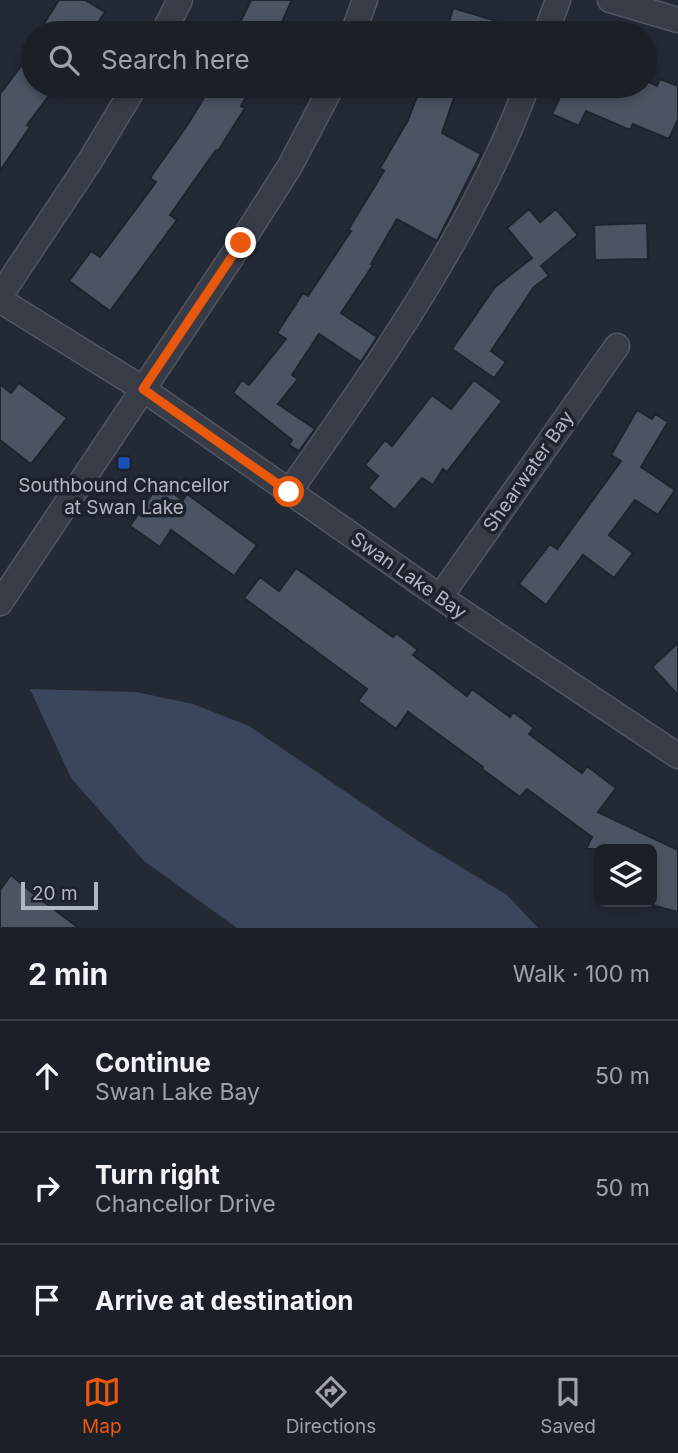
<!DOCTYPE html>
<html lang="en">
<head>
<meta charset="utf-8">
<style>
  :root { --surface:#1b1f28; --page:#282c34; --text:#f1f3f6; --muted:#a0a2a8; --line:#393d45; --accent:#ea580c }
  body { margin:0; font-family:Inter,sans-serif; background:var(--page); color:var(--text) }
  .controls { position:absolute; right:21px; bottom:21px; display:grid; overflow:hidden; border-radius:10px; box-shadow:0 4px 10px #0003 }
  .controls button { width:63px; height:63px; display:grid; place-items:center; padding:0; border:0; border-bottom:2px solid var(--line); background:var(--surface); color:var(--text); font:35px sans-serif }
  .scale { position:absolute; left:21px; bottom:18px; width:77px; box-sizing:border-box; padding-left:7px; border:4px solid #b2b6c3; border-top:0; font-size:19px; line-height:24px; white-space:nowrap; color:#b2b6c3; -webkit-text-stroke:5px #1c212b; paint-order:stroke }
  .stop { position:absolute; width:21px; height:21px; margin:-16px; border:5px solid #ea580c; border-radius:50%; background:#fff }
  .stop.end { background:#ea580c; border-color:#fff; box-shadow:0 2px 7px #0008 }
  .list { margin:0; padding:0; list-style:none }
  h2 { display:flex; justify-content:space-between; align-items:center; height:91px; margin:0; padding:0 28px; font-size:30px }
  h2 small { font-size:23px; font-weight:400; color:var(--muted) }
  .list li { display:grid; grid-template-columns:46px 1fr auto; gap:21px; align-items:center; box-sizing:border-box; height:112px; padding:0 28px; border-top:2px solid var(--line) }
  .list b { display:block; font-size:26px; white-space:nowrap }
  .list p { margin:0; font-size:23px; white-space:nowrap; color:var(--muted) }
  .list em { font-size:23px; font-style:normal; color:var(--muted) }
  .icon { flex:none; width:38px; height:38px; fill:none; stroke:currentColor; stroke-width:2; stroke-linecap:round; stroke-linejoin:round }
  .map { position:relative; flex:none; width:678px; height:928px; overflow:hidden }
  .search { position:absolute; background:var(--surface); box-shadow:0 4px 10px #0003; left:21px; right:21px; top:21px; height:77px; display:flex; align-items:center; gap:18px; box-sizing:border-box; padding:0 24px; border-radius:38px; color:var(--muted); font-size:26px }
  .sheet { height:427px; background:var(--surface) }
  nav { display:flex; justify-content:space-around; align-items:center; box-sizing:border-box; height:98px; border-top:2px solid var(--line); background:var(--surface); font-size:19px; color:var(--muted) }
  nav a { display:grid; justify-items:center; gap:4px }
  nav .on { color:var(--accent) }
  .map>svg:first-child { display:block }
  .water { fill:#3b465d }
  .building { fill:#4c5362; stroke:#1e232e; stroke-width:2 }
  .lines { fill:none; stroke-linecap:round; stroke-linejoin:round }
  .minor-casing { stroke:#525662; stroke-width:27 }
  .minor { stroke:#373c47; stroke-width:24 }
  .route { stroke:#ea580c; stroke-width:9 }
  .transit-dot { fill:#1a4fb4; stroke:#1c212b; stroke-width:2.5 }
  .labels { text-anchor:middle; stroke-width:7; stroke-linejoin:round; paint-order:stroke }
  .street-label { font-size:19px; fill:#b2b6c3; stroke:#1c212b }
  .poi-label { font-size:19px; fill:#b2b6c3; stroke:#1c212b }
</style>
</head>
<body>
<div class="map">
<svg width="678" height="928" viewBox="0 0 678 928">
  <rect width="100%" height="100%" fill="#242936"/>
  <path class="water" d="M30,689L136,692L193,704L249,726L418,841L507,895L538,928H237L144,861L71,778Z"/>
  <path class="building" d="M59,0H85L105,12L91,33H38Z
    M251,0H292L277,33H235Z
    M453,8L520,28L519,33H446Z
    M33,50V86H56L27,125L30,127L0,171V94Z
    M660,79L678,86V119L669,139L633,124L630,130L586,111L579,126L552,114L565,86H645V80L657,86Z
    M211,86H252L241,106L245,108L218,151L216,150L170,215L177,220L110,311L69,281L91,251L100,257L156,182L150,178L188,124Z
    M421,86H458L442,133L481,154L437,241L397,219L371,264L373,265L341,313L377,337L361,362L319,334L292,375L298,379L278,404L315,429L299,451L289,445L292,440L233,393L242,380L249,385L286,339L277,333L303,293L308,296L351,231L348,230L384,171L380,168L408,120Z
    M529,209L540,222L556,209L578,235L541,266L549,276L534,287L491,351L506,362L494,378L452,349L495,287L532,258L507,228Z
    M647,223L648,259L595,260L594,225Z
    M474,380L502,401L447,472L443,469L433,485L422,478L395,510L368,488L378,476L365,465L385,440L392,446L432,395L451,409Z
    M19,383L67,418L31,464L0,440V384L11,393Z
    M637,410L652,419L655,414L668,422L641,467L675,490L658,515L635,500L609,535L633,553L614,578L583,555L546,605L519,584L550,544L557,549L621,461L611,455Z
    M159,484L183,500L187,494L257,545L234,576L171,530L160,547L130,526Z
    M296,568L393,637L396,633L418,650L413,655L467,696L472,689L510,717L513,712L534,728L529,734L582,773L587,766L616,788L598,812L678,850V912L652,905V849H586L592,837L527,789L520,797L482,769L483,767L408,712L396,729L358,701L367,689L244,598L260,577L279,591Z
    M678,643V695L652,667Z
    M11,875L36,896L79,928H0V890Z"/>
  <g class="lines">
    <g class="minor-casing">
      <path id="minor" d="M610,0L678,20
        M163,33L180,0
        M353,33L365,0
        M546,33L558,0
        M0,296L90,161L135,86
        M0,300L143,389L440,597L678,756
        M289,492C379,364 472,233 527,86
        M440,597L617,346
        M0,603L241,243L290,166L332,86"/>
    </g>
    <use href="#minor" class="minor"/>
  </g>
  <g class="lines">
    <path class="route" d="M241,243L143,389L289,492"/>
  </g>
  <rect class="transit-dot" x="117" y="456" width="14" height="14" rx="3.5"/>
  <g class="labels">
    <g class="street-label">
      <text transform="translate(528 471) rotate(-55)" y="7">Shearwater Bay</text>
      <text transform="translate(409 575) rotate(35)" y="7">Swan Lake Bay</text>
    </g>
    <g class="poi-label">
      <text x="124" y="492">Southbound Chancellor<tspan x="124" dy="22">at Swan Lake</tspan></text>
    </g>
  </g>
</svg>
<div class="controls">
<button><svg class="icon" aria-label="layers" viewBox="0 0 24 24"><path d="M12 4l9 5-9 5-9-5zM3 14l9 5 9-5"/></svg></button>
</div>
<div class="scale">20 m</div>
<div class="stop" style="left:289px;top:492px"></div>
<div class="stop end" style="left:241px;top:243px"></div>
<div class="search"><svg class="icon" aria-label="search" viewBox="0 0 24 24"><circle cx="10" cy="10" r="6"/><path d="M15 15l6 6"/></svg>Search here</div>
</div>
<section class="sheet">
<h2>2 min<small>Walk · 100 m</small></h2>
<ul class="list">
<li><svg class="icon" aria-label="ahead" viewBox="0 0 24 24"><path d="M12 20V5M6 11l6-6 6 6"/></svg><div><b>Continue</b><p>Swan Lake Bay</p></div><em>50 m</em></li>
<li><svg class="icon" aria-label="right" viewBox="0 0 24 24"><path d="M7 20v-9h11M14 6l5 5-5 5"/></svg><div><b>Turn right</b><p>Chancellor Drive</p></div><em>50 m</em></li>
<li><svg class="icon" aria-label="arrive" viewBox="0 0 24 24"><path d="M6 21V4h12l-3 4 3 4H6"/></svg><div><b>Arrive at destination</b></div></li>
</ul>
</section>
<nav>
<a class="on"><svg class="icon" aria-label="map" viewBox="0 0 24 24"><path d="M3 6l6-2 6 2 6-2v14l-6 2-6-2-6 2zM9 4v14M15 6v14"/></svg>Map</a>
<a><svg class="icon" aria-label="directions" viewBox="0 0 24 24"><path d="M12 3l9 9-9 9-9-9zM9 14v-3h6M13 9l2 2-2 2"/></svg>Directions</a>
<a><svg class="icon" aria-label="saved" viewBox="0 0 24 24"><path d="M7 4h10v16l-5-4-5 4z"/></svg>Saved</a>
</nav>
</body>
</html>
